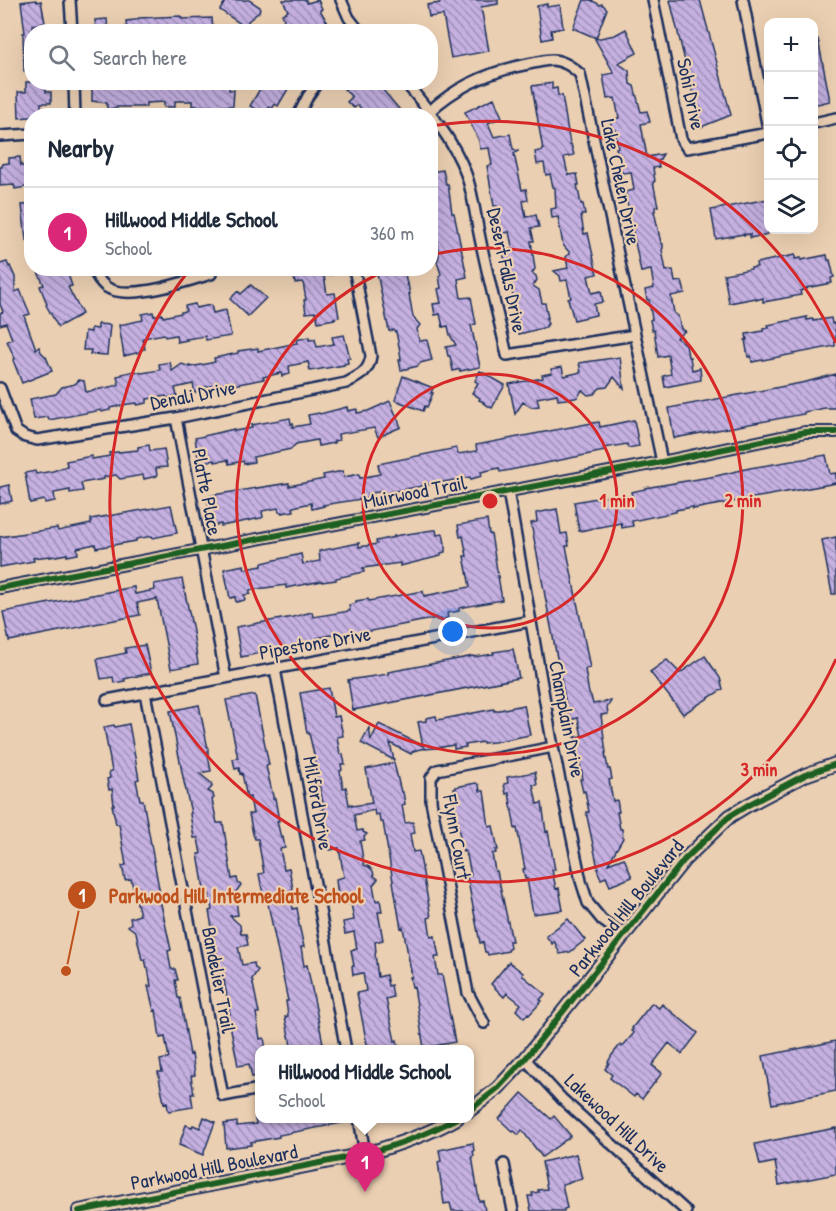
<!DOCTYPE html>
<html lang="en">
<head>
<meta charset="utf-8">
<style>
  :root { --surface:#fff; --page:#f6f6f7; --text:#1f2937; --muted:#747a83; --line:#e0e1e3; --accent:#db2777 }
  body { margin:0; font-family:"Patrick Hand",sans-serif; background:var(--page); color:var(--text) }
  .controls { position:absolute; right:18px; top:18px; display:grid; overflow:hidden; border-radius:12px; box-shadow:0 6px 24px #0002 }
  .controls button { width:54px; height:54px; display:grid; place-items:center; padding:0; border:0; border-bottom:2px solid var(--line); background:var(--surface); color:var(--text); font:30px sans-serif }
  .you { position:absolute; left:453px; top:632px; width:21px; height:21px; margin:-15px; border:4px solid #fff; border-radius:50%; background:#1a73e8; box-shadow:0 0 0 9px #1a73e833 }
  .badge { display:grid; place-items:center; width:39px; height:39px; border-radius:50%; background:var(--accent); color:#fff; font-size:20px; font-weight:700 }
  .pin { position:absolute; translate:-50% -50px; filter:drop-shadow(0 2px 3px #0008) }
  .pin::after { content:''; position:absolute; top:32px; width:21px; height:18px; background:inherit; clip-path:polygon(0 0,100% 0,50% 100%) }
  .popup { position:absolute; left:255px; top:1045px; width:219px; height:78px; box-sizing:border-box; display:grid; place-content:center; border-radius:12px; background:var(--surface); filter:drop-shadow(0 2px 4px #0005); font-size:20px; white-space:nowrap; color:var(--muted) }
  .popup b { font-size:22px; color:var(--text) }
  .popup::after { content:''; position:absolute; left:50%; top:100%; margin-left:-12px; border:12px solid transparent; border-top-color:var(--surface) }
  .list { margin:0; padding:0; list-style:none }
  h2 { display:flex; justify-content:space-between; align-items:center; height:78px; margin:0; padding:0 24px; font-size:26px }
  h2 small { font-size:20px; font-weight:400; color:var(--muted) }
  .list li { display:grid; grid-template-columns:39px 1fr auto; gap:18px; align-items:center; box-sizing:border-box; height:90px; padding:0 24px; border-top:2px solid var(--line) }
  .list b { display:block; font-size:22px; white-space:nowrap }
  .list p { margin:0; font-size:20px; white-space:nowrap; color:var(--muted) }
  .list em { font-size:20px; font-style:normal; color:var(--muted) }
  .icon { flex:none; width:33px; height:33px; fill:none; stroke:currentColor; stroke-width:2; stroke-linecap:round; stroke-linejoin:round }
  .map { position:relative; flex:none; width:836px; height:1211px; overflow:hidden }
  .search { position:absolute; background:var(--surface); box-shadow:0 6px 24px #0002; left:24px; top:24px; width:414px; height:66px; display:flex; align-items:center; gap:15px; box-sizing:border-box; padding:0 21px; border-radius:24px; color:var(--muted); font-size:22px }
  .panel { position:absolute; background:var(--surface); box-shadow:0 6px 24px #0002; left:24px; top:108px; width:414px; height:168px; border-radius:24px }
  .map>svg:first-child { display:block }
  .building { fill:url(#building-back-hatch); stroke:#1b2f5e; stroke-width:1.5 }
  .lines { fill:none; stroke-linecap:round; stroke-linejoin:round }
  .street-casing { stroke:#1b2f5e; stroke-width:14 }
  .secondary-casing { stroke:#1b2f5e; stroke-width:16 }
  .street { stroke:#ebcfb2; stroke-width:9 }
  .secondary { stroke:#ebcfb2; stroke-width:12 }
  .cycleway-casing { stroke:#ebcfb2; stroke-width:10 }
  .cycleway { stroke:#1b5e20; stroke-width:6 }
  .ring { fill:none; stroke:#d62828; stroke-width:3 }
  .labels { text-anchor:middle; stroke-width:4.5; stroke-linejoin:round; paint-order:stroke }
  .street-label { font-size:20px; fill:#1b2f5e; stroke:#ebcfb2 }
  .centre { fill:#d62828; stroke:#ebcfb2; stroke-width:3 }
  .ring-label { font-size:18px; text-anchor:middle; font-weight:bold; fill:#d62828; stroke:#ebcfb2; stroke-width:4.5; stroke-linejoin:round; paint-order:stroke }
  .leader { fill:none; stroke:#bf511c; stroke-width:2 }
  .callout-dot { fill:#bf511c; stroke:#ebcfb2; stroke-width:2 }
  .mark-label { font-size:18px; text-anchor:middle; font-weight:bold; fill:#fff }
  .callout-label { font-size:21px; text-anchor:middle; font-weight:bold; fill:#bf511c; stroke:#ebcfb2; stroke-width:4.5; stroke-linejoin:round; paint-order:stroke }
</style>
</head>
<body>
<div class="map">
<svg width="836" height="1211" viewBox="0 0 836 1211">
  <defs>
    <pattern id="building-back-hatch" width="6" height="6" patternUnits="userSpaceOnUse" patternTransform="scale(1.5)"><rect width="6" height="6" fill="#c5b0e0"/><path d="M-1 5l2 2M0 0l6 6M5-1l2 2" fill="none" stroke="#9f90b9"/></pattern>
  </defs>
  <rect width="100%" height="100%" fill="#ebcfb2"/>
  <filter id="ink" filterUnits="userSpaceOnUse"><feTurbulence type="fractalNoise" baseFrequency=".0167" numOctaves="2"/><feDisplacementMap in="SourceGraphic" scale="12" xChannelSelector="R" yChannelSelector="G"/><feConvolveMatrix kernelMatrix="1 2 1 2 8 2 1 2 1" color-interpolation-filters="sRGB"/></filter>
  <g filter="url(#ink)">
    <path class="building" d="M36,0L37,2L41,1L45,23L32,25V71H24L23,33H25L21,2Z
      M226,0H249L260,7L259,12L248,21L250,30L220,10Z
      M283,0H306L307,3L318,0L322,9L320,10L333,32H294V27L282,24L284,19L282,14L288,11Z
      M440,0H498V4L481,7L489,51L451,58L443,15L429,17L427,5L440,3Z
      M584,0H591L600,5L602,4L607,9L596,38L573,28Z
      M670,0H700L731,115L701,127Z
      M547,4V7L560,5L563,28L551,30L552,38L542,40L537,6Z
      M181,16L182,19L212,18L213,32H127L126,21L135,20L139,18Z
      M107,19L108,32H96L95,20Z
      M626,29L637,53L618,63L629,71L630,84L634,86L641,112L647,111L650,122L641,124L647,157L663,154L658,162L659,167L653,168L655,181L653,182L658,206L655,207V211H654L661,243L663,244V248L662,250L666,271L673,270L675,282L682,281L685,293L671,296L674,313L678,316L681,329L685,331L676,338L686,344L688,357H690L692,370L700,368L701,380L665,387L663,376L671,374L668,355L658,357L654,330H652L650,320L652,319L649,300H647L645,290L654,288L651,270L641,272L625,192L634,190L631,172L622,173L616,148L618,147L615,130H612L610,120L619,118L615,98L607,99L603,75L614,73L595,39L615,35Z
      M818,39L830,101L813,105V40Z
      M26,82H46V92H51V103H41V116L19,118L18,92H26Z
      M92,82H114V85H117L150,84V82H230L229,90H234L233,106H192V101H175V107H164V102L146,103V107H117V108L107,109V103L92,101Z
      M264,82H292L278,106L275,104L272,109L269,107L265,114L250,106Z
      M351,82H376L405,116H373L370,112L367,115L358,105L354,108L347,102L352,97L344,89Z
      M552,83V89L557,88L558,96L562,95L570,144H571L574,155L564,157L568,175L577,174L579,185H577L581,204H583L585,215H581L584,234L588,233L597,274L588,276L592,293L601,291L603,302L594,304L596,315L574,320L568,299L571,298L567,280L561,281L560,276L554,271L568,268L566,257L570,253L563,245L558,217L552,218L551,209L556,208L555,188L553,187L550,174L546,175L544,163L537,164L535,152L543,150L532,86Z
      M494,98L502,117L488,123L494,137L510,134L513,149L518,151L514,154L522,190L526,189L528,200L523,201L526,217L536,215L539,227L531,228L534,241H531L535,269L532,273L536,276L537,280L533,286L539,290L542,303H545L548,318H546L548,324L546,325L547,327L519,334L517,322H519L514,304L510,277H509L503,252L513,250L509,232L500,234L498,222H500L497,206H494L487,166L492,165L489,148L480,149L479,141L465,112Z
      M20,157L21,166L32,165V186L15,189L14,185L0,186V167H2V164L9,163V158Z
      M443,170L446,184H448L452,213H454L467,277L458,279L461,298L471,297L476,324L471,325L480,367L460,371V369L453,371L450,356H448L446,347L456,345L450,335L448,326L443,327L440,314L435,315L433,304L441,303L438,289L441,288L439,276L441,274L437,262L439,256L437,243L430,244V172Z
      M768,199V234L750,238V234L744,235V234L716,239L711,210Z
      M32,204V240H26L22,205Z
      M795,255V259L801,258V260L827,255L828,260H830L834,277L831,278L832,283L806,288L807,289L800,291L801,295L780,299L763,302V298L756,300V298L729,303L724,274L751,269V268L757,267L756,263Z
      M7,262L9,267L10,266L15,277V292L20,290L30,314L24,316L36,349L39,347L41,352L46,357L52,371L22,383L13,360L15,359L7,341L12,339L6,323L0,325V313L3,312L0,304V264Z
      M48,268H66L72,286L68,287L82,314L58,327L46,305L47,304L40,286L44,285L38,272Z
      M306,268H341V273L324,276L327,294L335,293L339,317L334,318L335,319L318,322L316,312L306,313L304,300H306L303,282L295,283L294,277L284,273Z
      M376,268H403V272L405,273L407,285L408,284L410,294H409L413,317L420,325L417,329L419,341L427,340L432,360L420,363L418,366L401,370L399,360H401L400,351L396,332H395L394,330L389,331Z
      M251,285L266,298L248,316L230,299L238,291L241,294Z
      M195,304L196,308L211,305L213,313L226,310L231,336L206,340L205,336L186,339L187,340L177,342L176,335L165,337L164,334L143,338L145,349L140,350V352L124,356L119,325L143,320L142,314L153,312L154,316L162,314L163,317L181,313V312L186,311L185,306Z
      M807,317V320L813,319V321L831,318L832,324L834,323L836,334V340L835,341V346L752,362L751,356L748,357L745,340H747L746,334L763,331V329L769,328L768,325Z
      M98,324L110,325L107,355L90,354L91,350H83L85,331L91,332V328L98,329Z
      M344,335L350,358H347L348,363L344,364V365L310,371L308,362L289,366L290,374L282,376L281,373L263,377L264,379L223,387V384L205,387L206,391L195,393L193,384L175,388L177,396L167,398L166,396L147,399V403L137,405V403L128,404L110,408V410L102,412L101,410L49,420L48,417L34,419L30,399L56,394L62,387L75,384L79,380L84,381L86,392L119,385L117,376L122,375V374L134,371L142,373L160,370L159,364L170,362L172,371L182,364L187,366H190V367L206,364L215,362L214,358L238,353V351L258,348V351L297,343L296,340L309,337V340L315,339L317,347L334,344L332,337Z
      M620,357L624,389L614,377L607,387L600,388L594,394L588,395L582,390L578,397L575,398L558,400L557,394L537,398L539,406L531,407L523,402L515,414L509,384L543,378L542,375L552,373L551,369L562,367L564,376L581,372L579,363Z
      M480,371L505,385L492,408L483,403L484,402L479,400L480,398L472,393L478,383L475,381Z
      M836,374L835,408H825L804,412V414L674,438L669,408L806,382Z
      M403,376L433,388L431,393H433L427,407L425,406L423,411L395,400Z
      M390,401L401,427L378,437L374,428L338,434L339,440L334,441V443L318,446L317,440L296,444L291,449L253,457L254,462L244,464L243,461L229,464L228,460L215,462L214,460L199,463L195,438L234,429V431L252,428L251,425L290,418L291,424L293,423V427L310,424L308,415L319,413L320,414L347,407L348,411L357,409V413L368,411Z
      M634,420L639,446L628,448L627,444L604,448L605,451L551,462L500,472L499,468L481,472L482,476L471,479L470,477L384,493L383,491L367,494L368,498L323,505L324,506L312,509L311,503L293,507L294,511L282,513V512H279L278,508L262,511L263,517L261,518L221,526V524L212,526L207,497L213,495L289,483V486L324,479L323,475L343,471L344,477L359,474L360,478L380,474L378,464L456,448L458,454L477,451L476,445L592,423L599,422L600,427Z
      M149,445L150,451L164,449L167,467L156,468L157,476L144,479L143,475L120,479L116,475L104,477V479L81,483L83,491L70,493V490L54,493L55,501L45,503L44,500L30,503L25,473L35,471L36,474L53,471L67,466L66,461L92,456V459L110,456L109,453L138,450V447Z
      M826,455L830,474L836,473V483L693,509V507L676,510V512L632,521L633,526L622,528L621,523L579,531L574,502L614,495V499L632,496L631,492L645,489V488L716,476L750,468Z
      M9,485L12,501L0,504V487Z
      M171,505L177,533L153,538L152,536L136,539V541L96,548L95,544L77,548L78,554L67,556V554L50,557V556L33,558L34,561L0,567V537L57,528L58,531L91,524V519Z
      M557,509L561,534L567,533L569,546H566L590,668L585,669L589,694L591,696L593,704L611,701L607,708L608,714L601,715L606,753H605L608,769H610L612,779L609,780L613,801L617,800L619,812H617L620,829H622L623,838L608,864L624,858L632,877L610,886L606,877L601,879L597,869L598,868L586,812H589L585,791L583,792L580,779H583L575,737L582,736L578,718L569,720L531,523L537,522L536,513Z
      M487,520L489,534H491L502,600L459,608V611L447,613L448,618L437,620V618L346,636L347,638L336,640L335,634L317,638L318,641L241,657L236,627L293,617L312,612L313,617L350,611L349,605L356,603V601L368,599L369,601L423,591L424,596L470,587L464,556H467L463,536L460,537L458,525Z
      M433,530H436L437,535L443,534L446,548L445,549V552L441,553V556L400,566V563L363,568L364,572L336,578V580L322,582V581L286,588V585L250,590V594L244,595L245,600L236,602L235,597L230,598L224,569L244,565L245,569L262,566V563L301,554L303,564L320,561L319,551L359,543V547L377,544L376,541L395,537L394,536Z
      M836,537V594H832L822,540Z
      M182,579L192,626L198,664L171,669L157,599L137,603L140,615L9,641L3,612L134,587L135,594L155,590L154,584Z
      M145,645L151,673L124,679L125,681L114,683L113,677L101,679L97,659L126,653L125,648Z
      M513,649L519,678L353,710L348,680L389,674L388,672L474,656V657L494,654L493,652Z
      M705,656L720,678L723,689L683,714L650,672L667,660L680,673Z
      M329,688L334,717L339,716L343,736L337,737L340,754H343L345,764H341L342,770L340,771L343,788L346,787L349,805L352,804V806L372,803L366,769L394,763L401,792H403L405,804L402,805L405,823L413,822L415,833L410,834L413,852L419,851L431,917L428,918L431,937L435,936L439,957H435L438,975H442L455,1042L424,1048L414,987H412L410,977H412L403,927L401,928L399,917L383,822H380L379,814L375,815L374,810L354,815L357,831L363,830V832L367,834L364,837L365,840L360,841L364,865L369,867L373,871L374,876L378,879L373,885L376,901L380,900L382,912H378L383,940L375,942L376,952L375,954L378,977L386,975L388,986L391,985L393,997L386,999L395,1041L397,1040L399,1050H368L357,993L366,991L363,973L353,975L352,966H354L351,950L357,949L354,932L345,934L343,922L354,920L351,903L341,905L337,889L336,879L344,877L339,848L330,850L322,810H324L320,786H317L313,764L316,763L309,733H307L300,693Z
      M255,695L269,765L266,766L273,796V799L275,798L279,821H277L281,838L283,837L285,848L280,849L284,869L289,868L293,889L290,890L293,909L297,908L299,919L298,920L304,947H301L304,966L307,965L324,1048L318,1050H292L285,1017L288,1016L286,1001H288L266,894H263L259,874L264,873L258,839H255L253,834L249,814H253L250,797L247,798L242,773L240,774L239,768L235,769L233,759L238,758L226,700Z
      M199,705L208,749V756L211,771L199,773L211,783L212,787L208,791L213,794L214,798L212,800L217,823H223L232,879L237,878L238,883L241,885L235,893L238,915L230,916L240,925L241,934H246L248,945L238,947L242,965L254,963L255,968L258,970L252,979L259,1013H256L260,1039L264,1038L266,1050H260V1075L252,1077L249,1064L238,1066L228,1014H230L224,980L222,981L209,911L212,910L209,894L205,895L198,854H201L198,838H194L190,814L191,813L184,782L170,711Z
      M524,705L530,735L494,742L483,743V742L465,745L466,747L454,749V745L436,748L425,749V748L413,751L411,754L390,743L394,760L361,743L369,728L371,740L379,724L423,746L418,722L426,721V718L436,716L437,720L443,719L494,709V711Z
      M129,724L139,779L136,780L140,800H143L160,894L159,895L171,950L168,951L171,969H175L178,980H175L178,998H180L190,1055L192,1054L195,1075L191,1076L194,1094H191L193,1107L169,1111L168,1110L167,1102L164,1103L158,1072H162L160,1060L169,1058L165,1037L160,1038L156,1010L154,1011L148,986H151L148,968H147L145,959L142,960L136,932L128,926L131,923L130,918L140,915L131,879L125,880L122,866L126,865L119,824H116L112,805H114L112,789L109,790L107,779L110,778L109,772L112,771L104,727L114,725L115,727Z
      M535,772L537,785H533L537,804L542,803L546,832L548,831L555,870H552L556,889L559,888L563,910L533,914L527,879H525L523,869H525L517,828L515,829L509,793L506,794L504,784L508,783L507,777Z
      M476,783L479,785L480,791H484L489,827L493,826L498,850H495L496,853L492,854L495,871H497L512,941H509L510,948L508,951L488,955L487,952H485L483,942L480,943L467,876L471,875L467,855H466L465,851L463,852L453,801L456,800L454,789H456L455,787Z
      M568,919L585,940L570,952L560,954L554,941L552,944L546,936Z
      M509,962L523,973L522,975L545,994L540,1000L542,1001L529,1015L528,1014L524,1018L516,1010L521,1004L507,993L504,997L491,984Z
      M652,1003L659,1008L662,1004L698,1033L682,1054L669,1043L652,1065L662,1073L642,1099L636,1094L634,1097L610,1078L612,1075L605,1069L609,1063L608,1062L612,1055L620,1045L622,1047L634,1033L631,1031L633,1029L632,1028Z
      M836,1041V1091L772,1104L763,1056Z
      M522,1093L551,1119L554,1116L571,1136L542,1157L522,1130L519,1135L514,1131L513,1132L499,1119Z
      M204,1117L215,1122L203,1155L179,1145L186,1125L192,1127L193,1125L200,1128Z
      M255,1119H346L347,1122L279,1135V1137L251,1142V1145L226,1148L224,1124L237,1122V1126L256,1124Z
      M836,1128V1174L779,1185L775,1162L760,1165L755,1144Z
      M473,1143L474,1151H473L474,1156L472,1157L473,1162L479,1201H483L485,1211H452L450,1203L444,1204L438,1162L441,1161L439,1150Z
      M576,1154L582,1179L562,1184L567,1208L564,1209V1211H531L528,1196H533L532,1193L539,1192L538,1190L547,1189L542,1162Z"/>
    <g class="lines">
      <g class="street-casing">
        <path id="street" d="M70,0L72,32
          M341,0L349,18L360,32
          M653,0L681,139L687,148L768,133
          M743,0L768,129
          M74,82L75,116
          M405,82C428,109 454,141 466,174C473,193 475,214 479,233C487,274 498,315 507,355L635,335
          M430,111C459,84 494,70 533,63C539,62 546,60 551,60C563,60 572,67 580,74L662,462
          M298,116L308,96L318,82
          M814,123L836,118
          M0,136L32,134
          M93,268C96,276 100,282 106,287C129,302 186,281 211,274
          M0,388L16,431L25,437L37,440L176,418L346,383C359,376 369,372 371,356L354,268
          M176,418L226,678
          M508,491L553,747L581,881L588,903L602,920L624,936
          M0,588L662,462L805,432H836
          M275,669L346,1050
          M145,693L223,1096L260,1089
          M107,700L531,621
          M484,1023L468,993L431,801V778L437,770L553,747
          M525,1059L562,1099L686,1211
          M359,1118L365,1154
          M504,1164L513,1211"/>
      </g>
      <g class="secondary-casing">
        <path id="secondary" d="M470,1110L498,1088L525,1059L684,860L730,816L748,805L805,775L836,764
          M79,1211L365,1154C397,1145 427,1135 457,1118"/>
      </g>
      <use href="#street" class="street"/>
      <use href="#secondary" class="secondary"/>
      <g class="cycleway-casing">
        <path id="cycleway" d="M0,588L662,462L805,432H836
          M470,1110L498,1088L525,1059L684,860L730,816L748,805L805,775L836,764
          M79,1211L365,1154C397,1145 427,1135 457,1118"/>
      </g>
      <use href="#cycleway" class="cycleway"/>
    </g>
  </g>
  <g class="ring">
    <circle cx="490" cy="501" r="127"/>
    <path d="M431 255A253 253 0 1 1 389 269"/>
    <path d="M836 659A380 380 0 1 1 189 270M431 126A380 380 0 0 1 836 343"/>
  </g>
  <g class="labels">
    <g class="street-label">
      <text transform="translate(691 94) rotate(78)" y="7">Sohi Drive</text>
      <text transform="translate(621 182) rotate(78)" y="7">Lake Chelen Drive</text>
      <text transform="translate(507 270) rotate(78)" y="7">Desert Falls Drive</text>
      <text transform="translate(193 395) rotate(-11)" y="7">Denali Drive</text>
      <text transform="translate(207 492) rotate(79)" y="7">Platte Place</text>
      <text transform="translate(415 492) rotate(-11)" y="7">Muirwood Trail</text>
      <text transform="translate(315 643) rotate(-10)" y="7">Pipestone Drive</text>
      <text transform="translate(567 719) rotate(79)" y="7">Champlain Drive</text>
      <text transform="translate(318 803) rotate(80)" y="7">Milford Drive</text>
      <text transform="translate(457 837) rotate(80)" y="7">Flynn Court</text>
      <text transform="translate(626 908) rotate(-51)" y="7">Parkwood Hill Boulevard</text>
      <text transform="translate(219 980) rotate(79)" y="7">Bandelier Trail</text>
      <text transform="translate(617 1123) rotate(43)" y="7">Lakewood Hill Drive</text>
      <text transform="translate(214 1167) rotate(-11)" y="7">Parkwood Hill Boulevard</text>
    </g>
  </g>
  <circle cx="490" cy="501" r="9" class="centre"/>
  <g class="ring-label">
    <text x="617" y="507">1 min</text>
    <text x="743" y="507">2 min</text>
    <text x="759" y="776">3 min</text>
  </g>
  <path class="leader" d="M66 971L82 895"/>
  <g class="callout-dot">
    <circle cx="66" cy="971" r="6"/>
    <circle cx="82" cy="895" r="15"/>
  </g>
  <g class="mark-label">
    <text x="82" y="902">1</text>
  </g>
  <g class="callout-label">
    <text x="236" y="903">Parkwood Hill Intermediate School</text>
  </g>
</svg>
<div class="controls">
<button>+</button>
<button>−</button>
<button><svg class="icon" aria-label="locate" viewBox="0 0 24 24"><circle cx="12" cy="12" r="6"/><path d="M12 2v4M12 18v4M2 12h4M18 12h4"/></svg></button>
<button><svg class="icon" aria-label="layers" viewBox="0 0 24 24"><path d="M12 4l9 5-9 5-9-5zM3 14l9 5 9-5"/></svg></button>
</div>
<div class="you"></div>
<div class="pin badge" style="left:365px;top:1192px">1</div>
<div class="popup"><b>Hillwood Middle School</b>School</div>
<div class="search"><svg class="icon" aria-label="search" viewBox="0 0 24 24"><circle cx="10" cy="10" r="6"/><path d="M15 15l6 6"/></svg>Search here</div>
<section class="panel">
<h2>Nearby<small></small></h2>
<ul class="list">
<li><span class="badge">1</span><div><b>Hillwood Middle School</b><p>School</p></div><em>360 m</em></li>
</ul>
</section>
</div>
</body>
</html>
